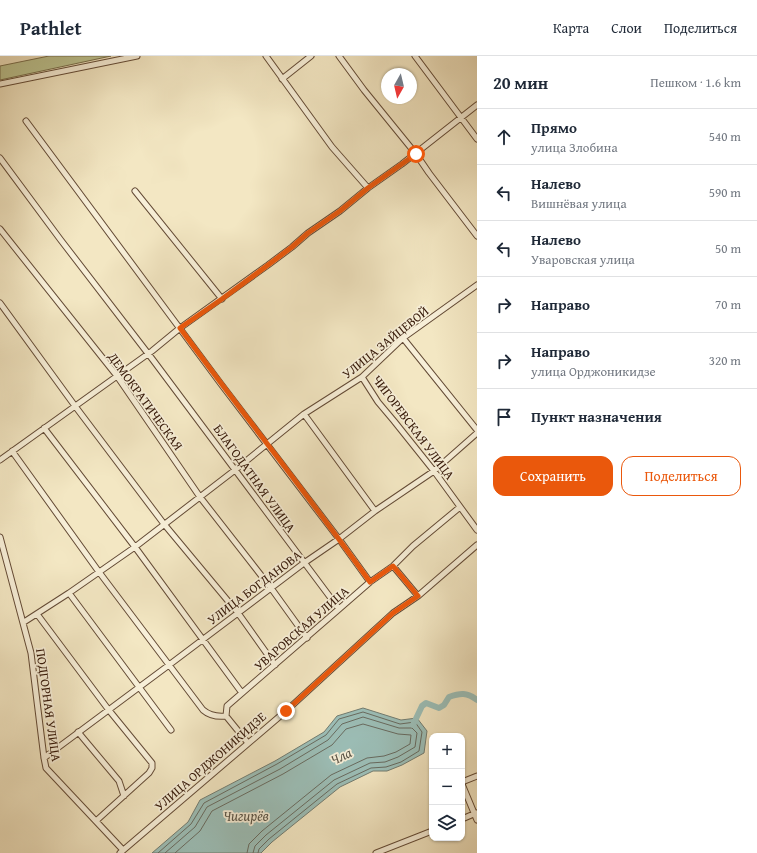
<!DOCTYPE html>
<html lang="ru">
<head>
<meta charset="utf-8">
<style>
  :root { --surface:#fff; --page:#f6f6f7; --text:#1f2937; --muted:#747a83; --line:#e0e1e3; --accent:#ea580c }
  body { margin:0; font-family:"Gentium Book Plus",serif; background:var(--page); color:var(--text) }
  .controls { position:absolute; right:12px; bottom:12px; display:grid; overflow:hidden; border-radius:8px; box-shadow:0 1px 3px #0004 }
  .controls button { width:36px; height:36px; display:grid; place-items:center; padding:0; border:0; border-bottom:1px solid var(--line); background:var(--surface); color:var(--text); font:20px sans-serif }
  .compass { position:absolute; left:381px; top:12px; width:36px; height:36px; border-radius:50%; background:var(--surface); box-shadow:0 1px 3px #0004; rotate:188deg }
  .stop { position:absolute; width:12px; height:12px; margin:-9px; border:3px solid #ea580c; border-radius:50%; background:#fff }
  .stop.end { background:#ea580c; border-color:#fff; box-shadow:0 1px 4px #0008 }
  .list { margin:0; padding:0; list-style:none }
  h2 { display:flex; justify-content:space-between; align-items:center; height:52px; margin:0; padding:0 16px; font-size:17px }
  h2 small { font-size:13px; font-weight:400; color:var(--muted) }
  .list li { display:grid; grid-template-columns:26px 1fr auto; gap:12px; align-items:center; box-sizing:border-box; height:56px; padding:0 16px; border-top:1px solid var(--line) }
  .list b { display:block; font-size:15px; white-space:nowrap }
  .list p { margin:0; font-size:13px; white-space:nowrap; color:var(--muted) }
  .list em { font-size:13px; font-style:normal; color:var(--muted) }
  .actions { display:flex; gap:8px; padding:12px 16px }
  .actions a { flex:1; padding:9px 0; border:1px solid var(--accent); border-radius:12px; text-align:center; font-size:14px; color:var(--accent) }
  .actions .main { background:var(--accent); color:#fff }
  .icon { flex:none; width:22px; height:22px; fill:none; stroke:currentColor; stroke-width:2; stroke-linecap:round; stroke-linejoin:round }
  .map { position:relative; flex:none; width:477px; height:797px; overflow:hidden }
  header { display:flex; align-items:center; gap:24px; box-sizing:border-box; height:56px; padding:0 20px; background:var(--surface); border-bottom:1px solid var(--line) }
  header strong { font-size:19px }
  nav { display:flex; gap:22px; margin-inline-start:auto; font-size:14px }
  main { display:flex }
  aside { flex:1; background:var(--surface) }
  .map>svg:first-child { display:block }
  .green { fill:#bdc592; stroke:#786e4c }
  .water { fill:#9cbfb8; stroke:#727c71 }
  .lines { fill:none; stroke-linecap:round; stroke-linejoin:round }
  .shore { stroke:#686b60; stroke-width:1 }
  .river { stroke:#9cbfb8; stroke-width:6 }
  .minor-casing { stroke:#644b36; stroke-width:7 }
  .minor { stroke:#f7efd8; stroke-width:5 }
  .route { stroke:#ea580c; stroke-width:5 }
  .labels { text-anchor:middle; stroke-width:3.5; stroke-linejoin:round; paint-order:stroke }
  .street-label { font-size:13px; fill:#341707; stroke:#f7efd8 }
  .water-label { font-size:14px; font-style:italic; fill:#585245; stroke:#f7efd8 }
</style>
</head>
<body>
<header>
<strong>Pathlet</strong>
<nav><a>Карта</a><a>Слои</a><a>Поделиться</a></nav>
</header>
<main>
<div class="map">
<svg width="477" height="797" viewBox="0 0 477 797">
  <rect width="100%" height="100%" fill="#f3e7c3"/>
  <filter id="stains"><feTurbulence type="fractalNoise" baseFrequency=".005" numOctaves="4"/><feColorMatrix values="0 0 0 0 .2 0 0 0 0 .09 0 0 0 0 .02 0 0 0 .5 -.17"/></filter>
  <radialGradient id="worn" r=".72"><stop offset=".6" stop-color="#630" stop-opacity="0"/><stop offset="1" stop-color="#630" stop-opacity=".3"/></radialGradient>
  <path class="green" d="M49,0H111L0,24V10Z"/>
  <path class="water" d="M363,652L401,664L417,662L427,675L424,697L402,709L387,715H373L340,731L272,786L261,797H152L188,766L200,744L275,705L324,676L337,660Z"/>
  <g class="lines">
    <path class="shore" d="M158,797L191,768L204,747L277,708L326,679L339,663L363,656L400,668L415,666L422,676L419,695L401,706L386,711L371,712L337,728L269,783L259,793L258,797
      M165,797L195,771L207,751L280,713L328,684L342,668L363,661L399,672H412L417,677L415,691L398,701L385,706L370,707L334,724L266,779L255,790L253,797
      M175,797L200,775L212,755L283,718L332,689L346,673L363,668L398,678L411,679L410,688L396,696L384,700L367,702L331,719L262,775L249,788L247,797"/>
    <path class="river" d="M413,669L422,650L426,647L439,652L444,649L449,641C460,637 467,636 477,644"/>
    <g class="minor-casing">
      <path id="minor" d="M266,0L332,91L368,132
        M339,0L364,34L416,98L429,117L477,180
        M415,0L477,83
        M282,23L311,0
        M0,28L137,0
        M26,65L221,328L339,483L370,526
        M0,102L60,183L153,304L339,553
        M135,135L222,243
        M0,173L117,320L200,441L271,532L307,582
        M0,247L75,350L164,468L238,557L275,609
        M403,282L477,374
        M362,321L378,346L394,365L434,415L477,474
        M304,358L375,455
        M44,372L135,491L242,637
        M12,395L99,516L203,654C210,660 217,661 226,660
        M0,404L152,295L180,272L268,209L292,191L308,177L340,155L368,132L402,108L477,49
        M0,481L31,597L44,702L46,712L123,794
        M393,510L418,540
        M69,537L171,674
        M37,558L108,653L152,707V712L149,717L96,765
        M24,566L69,537L135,491L235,414L304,358L362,321L403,282L477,229
        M78,676L119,725L124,740
        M248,687L226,660L227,650L339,553L370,526L393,510L413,490L460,451
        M44,702L169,609L304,507L339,483L375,455L434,415L477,377
        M462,726L477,720
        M462,728L477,764
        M462,763L476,757
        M120,797L286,655L393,557L418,540L477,489
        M376,797L432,775"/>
    </g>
    <use href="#minor" class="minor"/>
  </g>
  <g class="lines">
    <path class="route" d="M286,655L393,557L418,540L393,510L370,526C309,440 242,357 180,272L222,243L268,209L292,191L308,177L340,155L368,132L416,98"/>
  </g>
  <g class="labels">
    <g class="street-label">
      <text transform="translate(385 286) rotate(-39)" y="5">УЛИЦА ЗАЙЦЕВОЙ</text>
      <text transform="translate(146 345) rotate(54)" y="5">ДЕМОКРАТИЧЕСКАЯ</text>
      <text transform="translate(414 371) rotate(53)" y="5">ЧИГОРЕВСКАЯ УЛИЦА</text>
      <text transform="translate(255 422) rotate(54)" y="5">БЛАГОДАТНАЯ УЛИЦА</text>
      <text transform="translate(254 531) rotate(-37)" y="5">УЛИЦА БОГДАНОВА</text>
      <text transform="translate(301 572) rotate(-41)" y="5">УВАРОВСКАЯ УЛИЦА</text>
      <text transform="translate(49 649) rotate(82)" y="5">ПОДГОРНАЯ УЛИЦА</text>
      <text transform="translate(210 705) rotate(-41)" y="5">УЛИЦА ОРДЖОНИКИДЗЕ</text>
    </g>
    <g class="water-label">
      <text transform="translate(341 700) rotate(-26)" y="5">Чла</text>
      <text x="246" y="765">Чигирёв</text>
    </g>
  </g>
  <rect width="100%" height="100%" filter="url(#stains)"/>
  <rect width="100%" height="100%" fill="url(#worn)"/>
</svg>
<div class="controls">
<button>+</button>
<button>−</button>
<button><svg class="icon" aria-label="layers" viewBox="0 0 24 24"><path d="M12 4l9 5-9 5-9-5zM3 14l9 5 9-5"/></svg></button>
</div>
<svg class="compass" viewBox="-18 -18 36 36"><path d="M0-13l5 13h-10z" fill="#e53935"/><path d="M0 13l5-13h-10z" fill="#747a83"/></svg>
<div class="stop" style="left:416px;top:98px"></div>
<div class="stop end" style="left:286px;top:655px"></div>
</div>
<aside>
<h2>20 мин<small>Пешком · 1.6 km</small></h2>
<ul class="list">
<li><svg class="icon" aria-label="ahead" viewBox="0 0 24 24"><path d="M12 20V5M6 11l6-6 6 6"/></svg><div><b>Прямо</b><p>улица Злобина</p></div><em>540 m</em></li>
<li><svg class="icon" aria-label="left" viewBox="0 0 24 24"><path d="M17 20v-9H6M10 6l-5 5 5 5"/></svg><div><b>Налево</b><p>Вишнёвая улица</p></div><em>590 m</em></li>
<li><svg class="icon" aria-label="left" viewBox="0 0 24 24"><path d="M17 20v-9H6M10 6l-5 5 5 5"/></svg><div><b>Налево</b><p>Уваровская улица</p></div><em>50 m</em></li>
<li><svg class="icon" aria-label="right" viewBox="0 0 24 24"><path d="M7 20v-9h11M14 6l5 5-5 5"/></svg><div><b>Направо</b></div><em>70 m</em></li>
<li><svg class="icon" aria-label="right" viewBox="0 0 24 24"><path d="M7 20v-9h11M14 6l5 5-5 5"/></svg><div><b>Направо</b><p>улица Орджоникидзе</p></div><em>320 m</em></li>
<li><svg class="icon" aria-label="arrive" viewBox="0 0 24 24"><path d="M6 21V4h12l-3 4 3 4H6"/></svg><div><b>Пункт назначения</b></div></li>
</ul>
<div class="actions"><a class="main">Сохранить</a><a>Поделиться</a></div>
</aside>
</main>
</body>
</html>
